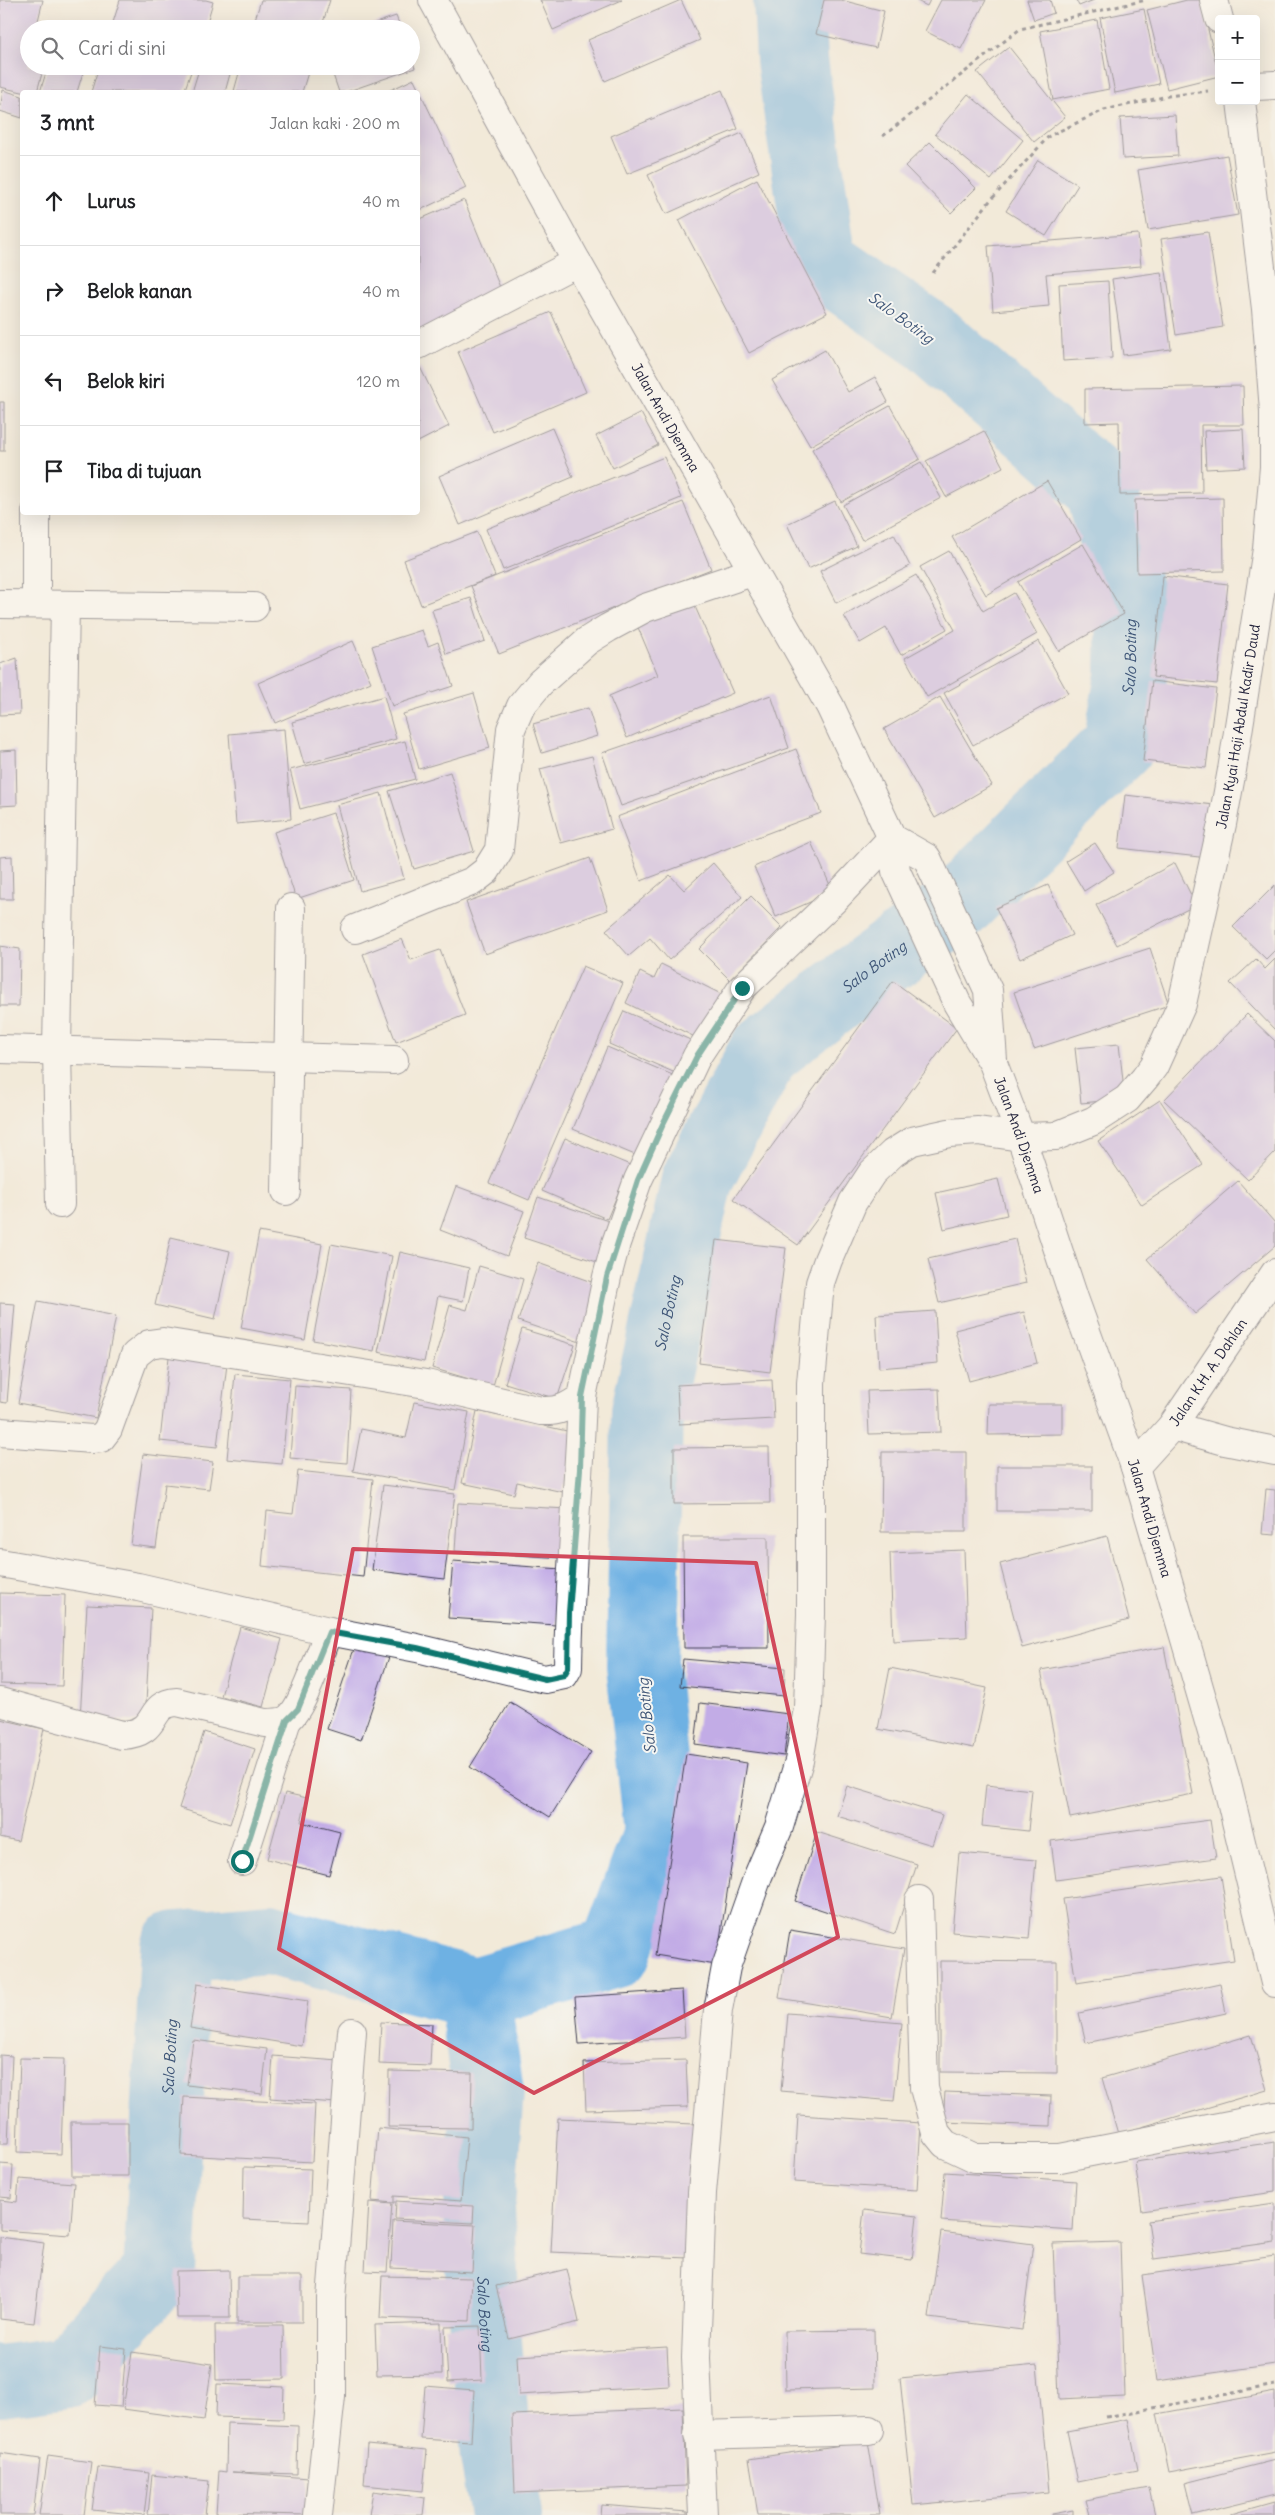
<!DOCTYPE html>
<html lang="id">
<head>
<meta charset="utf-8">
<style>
  :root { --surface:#fff; --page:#f2f2f2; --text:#202124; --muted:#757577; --line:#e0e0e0 }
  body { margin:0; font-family:Delius,sans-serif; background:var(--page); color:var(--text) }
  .controls { position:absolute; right:15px; top:15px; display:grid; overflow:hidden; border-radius:5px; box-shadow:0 5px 20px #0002 }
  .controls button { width:45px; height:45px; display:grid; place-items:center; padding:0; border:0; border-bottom:1px solid var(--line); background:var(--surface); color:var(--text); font:25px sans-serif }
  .stop { position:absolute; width:15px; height:15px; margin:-11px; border:4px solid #0f766e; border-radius:50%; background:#fff }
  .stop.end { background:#0f766e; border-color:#fff; box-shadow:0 1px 5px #0008 }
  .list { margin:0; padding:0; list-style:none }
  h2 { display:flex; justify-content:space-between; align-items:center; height:65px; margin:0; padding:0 20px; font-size:21px }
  h2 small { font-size:16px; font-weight:400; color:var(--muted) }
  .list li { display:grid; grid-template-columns:32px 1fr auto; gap:15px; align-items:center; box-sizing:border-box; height:90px; padding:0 20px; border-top:1px solid var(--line) }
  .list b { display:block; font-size:19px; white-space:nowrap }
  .list em { font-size:16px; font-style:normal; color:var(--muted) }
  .icon { flex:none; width:28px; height:28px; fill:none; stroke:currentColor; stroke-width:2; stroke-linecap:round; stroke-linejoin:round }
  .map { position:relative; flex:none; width:1275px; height:2515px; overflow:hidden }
  .search { position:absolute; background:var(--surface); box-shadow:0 5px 20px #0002; left:20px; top:20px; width:400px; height:55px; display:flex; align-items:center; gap:12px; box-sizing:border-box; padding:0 18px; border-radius:28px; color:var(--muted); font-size:19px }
  .panel { position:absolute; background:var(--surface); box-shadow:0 5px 20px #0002; left:20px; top:90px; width:400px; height:425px; border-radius:5px }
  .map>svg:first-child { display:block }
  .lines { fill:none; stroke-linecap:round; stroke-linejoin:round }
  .river { stroke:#6eb1e3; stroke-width:72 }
  .building { fill:#c2ace6 }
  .minor-casing { stroke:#414053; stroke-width:30 }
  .highway-casing { stroke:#414053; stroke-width:30 }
  .path { stroke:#414053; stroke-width:3; stroke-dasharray:4 4; stroke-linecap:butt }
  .minor { stroke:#fff; stroke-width:28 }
  .highway { stroke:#fff; stroke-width:28 }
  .route { stroke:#0f766e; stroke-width:6 }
  .marked { fill:none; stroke:#d1495b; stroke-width:4; stroke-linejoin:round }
  .labels { text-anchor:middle; stroke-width:4; stroke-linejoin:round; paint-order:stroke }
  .street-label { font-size:14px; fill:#22223b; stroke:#f6f6f2 }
  .water-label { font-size:15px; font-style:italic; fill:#3d5476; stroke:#f6f6f2 }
</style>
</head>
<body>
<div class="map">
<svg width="1275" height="2515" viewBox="0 0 1275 2515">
  <rect width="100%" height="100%" fill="#f6f6f2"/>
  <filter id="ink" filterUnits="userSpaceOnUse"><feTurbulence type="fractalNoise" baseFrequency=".02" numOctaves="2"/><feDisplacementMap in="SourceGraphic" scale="10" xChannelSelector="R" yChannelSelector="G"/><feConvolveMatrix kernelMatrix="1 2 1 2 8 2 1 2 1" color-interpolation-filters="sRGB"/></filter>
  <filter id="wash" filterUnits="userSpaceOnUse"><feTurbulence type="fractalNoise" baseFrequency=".0096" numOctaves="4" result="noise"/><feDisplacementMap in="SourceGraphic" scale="20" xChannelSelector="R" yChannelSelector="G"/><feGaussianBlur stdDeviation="1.12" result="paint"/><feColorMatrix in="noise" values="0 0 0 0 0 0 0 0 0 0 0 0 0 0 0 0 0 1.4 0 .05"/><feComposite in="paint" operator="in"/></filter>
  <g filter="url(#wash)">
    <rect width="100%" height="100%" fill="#f2ead9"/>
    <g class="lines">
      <g class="river">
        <path id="s1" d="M474,1993L488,2092L479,2206L484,2317L496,2457L506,2515"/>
        <path id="s2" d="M0,2381L67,2372L159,2272L176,1947L269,1939L474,1993L615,1952L660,1831L642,1666L647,1411L697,1180L764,1052L863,975L953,910L1119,745L1131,676V603L1101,488L932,339L821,262L792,60L789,0"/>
      </g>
    </g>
    <g id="blocks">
      <path class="building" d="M0,0H43L36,29H29V66H44L37,92H22L0,87Z
        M120,0H206L213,2L205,29H111Z
        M261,0H330L321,29H252Z
        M540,0H622L553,30Z
        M681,0L700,40L605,81L588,40Z
        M824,0H841L884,11L876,48L816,34Z
        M915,0H930L927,6Z
        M941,0H986L961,49L925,31Z
        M1027,0H1050L1054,13L1034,20Z
        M1076,0H1094L1079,6Z
        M1187,0H1201L1219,76L1167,89L1147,10Z
        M1144,9L1159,84L1115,93L1100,18Z
        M396,16L401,29H361V28Z
        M1097,20L1109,89L1053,100L1040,31Z
        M1009,47L1065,117L1034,142L977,72Z
        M412,59L415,68L346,92H339L330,66H411Z
        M48,66H85L77,92H40Z
        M99,66H193L184,92H91Z
        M200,66L230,74L225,92H192Z
        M241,66H310L302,92H239L234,91Z
        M414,79L466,188L418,211V92H386Z
        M3,90L22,96V118L0,111Z
        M722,90L738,129L627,174L611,136Z
        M968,94L1023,140L991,180L935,134Z
        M1175,115L1178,156L1123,159L1120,118Z
        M742,133L759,172L666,214L648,175Z
        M930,142L976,188L951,213L905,166Z
        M1227,155L1238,215L1148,230L1138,170Z
        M1038,160L1078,185L1046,236L1006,211Z
        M757,179L827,313L749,353L679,220Z
        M464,200L504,297L418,333V220Z
        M1208,232L1223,327L1176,335L1161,239Z
        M1138,234L1141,266L1046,274L1049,306L993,311L988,246Z
        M1161,272L1171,349L1123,355L1112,279Z
        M1108,281L1112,358L1063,361L1059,284Z
        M551,312L586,392L493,432L458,352Z
        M825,350L848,392L875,377L888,402L810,446L772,380Z
        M420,367L449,426L418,442V368Z
        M1243,386L1244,425H1201L1202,493L1120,495L1119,422L1085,423V389Z
        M0,402H4V451H0Z
        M890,406L920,459L841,502L812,449Z
        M641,413L658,445L613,468L596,436Z
        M552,428L573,477L460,525L439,476Z
        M1243,429L1245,467L1206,469L1204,431Z
        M984,431L1003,467L946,497L926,461Z
        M664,457L681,498L503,570L486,529Z
        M921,462L941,498L862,540L843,505Z
        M1047,481L1081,539L986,595L952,537Z
        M1223,498L1224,571L1137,573L1135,500Z
        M835,501L857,546L808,569L787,524Z
        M683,502L711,569L499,654L471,586Z
        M477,532L495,576L421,605L404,560Z
        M894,534L910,566L836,603L820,571Z
        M1083,544L1124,614L1059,651L1018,582Z
        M949,551L983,611L1014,593L1037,634L927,697L905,658L955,630L920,567Z
        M916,575L947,629L901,655L886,628L860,643L844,616Z
        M1163,576L1228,584L1217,684L1153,677Z
        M471,598L485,641L446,654L432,610Z
        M693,602L733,693L627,738L609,696L658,675L637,625Z
        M422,630L428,646L438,642L453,686L392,706L372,646Z
        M353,641L371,682L275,723L258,683Z
        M1039,641L1068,693L973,745L944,693Z
        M17,658L20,714L0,715V664Z
        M1152,681L1216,689L1206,768L1143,761Z
        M474,693L490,748L419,769L403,714Z
        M771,695L789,748L621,806L602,753Z
        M384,696L396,739L304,764L292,722Z
        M940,697L992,785L935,818L884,729Z
        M588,708L597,736L542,753L533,724Z
        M284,729L291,819L236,824L229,734Z
        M405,741L415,779L300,809L290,770Z
        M796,749L821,813L641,881L617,817Z
        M16,750L17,805L0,806V751Z
        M592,756L612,829L561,843L540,769Z
        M450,772L474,851L414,869L389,791Z
        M381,793L404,879L360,891L337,805Z
        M1125,795L1214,805L1208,858L1119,848Z
        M333,813L354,880L296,899L274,832Z
        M811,842L833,892L776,917L754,867Z
        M1095,843L1114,872L1084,891L1066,861Z
        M12,856L13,899H0V857Z
        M590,858L608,910L485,954L466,902Z
        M713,863L742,897L669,960L650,938L629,956L606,930L670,875L684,890Z
        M1175,863L1196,905L1117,945L1096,905Z
        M1048,885L1072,935L1020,959L996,908Z
        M1275,885V950L1266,959L1233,927Z
        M751,896L782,927L730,980L699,949Z
        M402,939L411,960L440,950L465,1015L396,1042L363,954Z
        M0,946L20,949L19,1006H0Z
        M1150,948L1169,1005L1034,1049L1014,992Z
        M1256,959L1265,969L1275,959V1030L1230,983Z
        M661,964L723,995L701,1040L626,1003L640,972L654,979Z
        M583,966L623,983L529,1200L489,1183Z
        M893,981L957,1028L798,1245L733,1199Z
        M624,1011L695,1042L680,1075L609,1044Z
        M1247,1014L1275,1041V1152L1248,1180L1164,1100Z
        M1119,1044L1125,1099L1081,1103L1075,1048Z
        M607,1047L675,1076L642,1158L573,1129Z
        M1160,1100L1203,1165L1142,1205L1098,1141Z
        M565,1138L630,1165L607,1219L542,1191Z
        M998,1179L1007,1215L944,1229L936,1193Z
        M1238,1181L1275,1223V1246L1195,1314L1147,1259Z
        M456,1186L524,1211L507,1256L440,1230Z
        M538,1197L614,1223L600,1263L524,1238Z
        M259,1232L322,1244L305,1340L241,1328Z
        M171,1237L230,1251L215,1319L155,1305Z
        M1015,1239L1026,1283L939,1303L928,1259Z
        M716,1240L786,1248L770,1372L699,1363Z
        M331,1244L392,1256L374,1351L313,1340Z
        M400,1252L469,1268L463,1301L438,1296L424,1362L378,1352Z
        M538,1263L603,1286L583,1343L518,1321Z
        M479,1266L523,1279L493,1386L432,1368L450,1305L467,1310Z
        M38,1301L116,1316L96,1418L18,1403Z
        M0,1303L15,1304L7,1403L0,1402Z
        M935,1311L938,1363L879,1368L876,1315Z
        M1024,1312L1037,1363L969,1381L955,1330Z
        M522,1329L575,1345L557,1399L505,1383Z
        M169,1357L227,1364L217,1447L160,1441Z
        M235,1374L290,1379L282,1464L227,1459Z
        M772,1380L774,1419L679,1424L677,1385Z
        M295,1386L351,1390L347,1463L290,1458Z
        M939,1389L941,1432L869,1434L867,1391Z
        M414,1402L469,1412L455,1490L353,1471L361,1429L406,1438Z
        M989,1404H1062V1434L988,1435Z
        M477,1411L576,1433L563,1492L517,1482L514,1494L462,1483Z
        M769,1447L770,1503L674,1504V1448Z
        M882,1452H966V1532H881Z
        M143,1454L213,1462L209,1489L165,1484L156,1548L131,1545Z
        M997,1466H1092V1511H997Z
        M298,1471L373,1479L363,1577L262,1566L267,1511L293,1514Z
        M383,1485L455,1494L444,1579L372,1570Z
        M1266,1489L1275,1490V1535L1262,1534Z
        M458,1503L567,1509L564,1558L455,1551Z
        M1107,1536L1129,1620L1022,1648L1000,1564Z
        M683,1537H768L769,1648H684Z
        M964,1550L967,1637L893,1641L890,1553Z
        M453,1561L561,1569L556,1625L448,1618Z
        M0,1593L65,1595L62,1686L0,1684Z
        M87,1605L151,1608L145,1722L80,1718Z
        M240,1627L282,1639L263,1707L221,1696Z
        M356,1643L390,1654L361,1740L327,1729Z
        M1164,1647L1193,1794L1070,1818L1041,1670Z
        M683,1659L785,1668L784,1696L680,1686Z
        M890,1668L987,1688L974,1748L878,1729Z
        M510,1702L591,1752L550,1817L470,1767Z
        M700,1703L789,1714L784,1756L695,1744Z
        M0,1719L44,1729L18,1841L0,1837Z
        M204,1732L255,1749L230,1824L179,1808Z
        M686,1754L747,1763L716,1965L655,1955Z
        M986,1785L1032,1790L1028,1831L982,1826Z
        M847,1786L942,1815L932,1845L837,1816Z
        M285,1793L307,1798L301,1822L340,1832L329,1875L267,1859Z
        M1210,1820L1216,1858L1056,1880L1051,1841Z
        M817,1832L917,1864L895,1934L795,1901Z
        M959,1853L1036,1860L1029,1939L952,1932Z
        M1221,1876L1234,1960L1076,1983L1063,1899Z
        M790,1930L904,1949L892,2017L779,1998Z
        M940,1961L1057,1962V2073L940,2072Z
        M1220,1983L1226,2013L1086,2043L1079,2013Z
        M197,1984L308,2001L302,2046L190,2028Z
        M682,1990L685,2037L579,2044L575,1997Z
        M788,2013L902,2023L894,2101L781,2091Z
        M381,2022L432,2024L430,2066L379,2064Z
        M1251,2035L1267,2090L1118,2134L1102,2078Z
        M193,2040L267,2049L262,2094L187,2085Z
        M0,2055L12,2056L8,2144H0Z
        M273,2056L339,2061L336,2103L270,2098Z
        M20,2058L64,2059L61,2154L17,2152Z
        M686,2060L688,2107L586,2110L584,2063Z
        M389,2071L472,2073L471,2128L388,2127Z
        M945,2092L1051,2096L1050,2126L943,2122Z
        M184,2097L315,2104L312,2162L181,2155Z
        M798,2115L921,2123L917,2190L794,2182Z
        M558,2118L694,2124L688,2258L551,2252Z
        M71,2122H128V2176H72Z
        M378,2128L467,2137L461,2201L394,2196V2203L372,2201Z
        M1275,2142V2192L1142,2211L1135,2162Z
        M0,2164L13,2165L11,2198L0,2197Z
        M244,2167L311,2169L309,2222L243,2219Z
        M945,2172L1076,2181L1073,2230L941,2221Z
        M19,2179L74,2183L70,2235L0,2230V2200L17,2202Z
        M396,2201L474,2206L473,2223L395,2219Z
        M369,2202L392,2204L387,2272L365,2271Z
        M1275,2203V2242L1154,2259L1148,2221Z
        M864,2210L917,2216L912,2260L859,2254Z
        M393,2221L475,2225L472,2272L391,2268Z
        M941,2232L1033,2244L1022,2330L929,2318Z
        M0,2237L44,2243L34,2323L0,2319Z
        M1120,2242L1125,2396L1059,2399L1053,2244Z
        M1275,2256V2364L1157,2381L1142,2275Z
        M567,2269L579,2322L509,2339L496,2286Z
        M229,2270L230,2318H177L176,2271Z
        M237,2276H302V2322H237Z
        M382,2276L472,2278L470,2321L380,2318Z
        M441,2323L442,2374L377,2375L375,2325Z
        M215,2325H283L284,2379L216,2380Z
        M480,2326L482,2380L448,2382L445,2327Z
        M874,2330L875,2388L786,2390L785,2331Z
        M100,2346L126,2349L121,2407L95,2405Z
        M667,2347L669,2386L519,2395L517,2356Z
        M132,2352L212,2364L204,2420L123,2409Z
        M1037,2365L1049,2492L913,2505L900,2378Z
        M217,2384L284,2387L283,2419L216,2417Z
        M425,2386L474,2390L471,2442L421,2439Z
        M1275,2392V2452L1169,2472L1157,2414Z
        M683,2408L686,2486L515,2493L512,2415Z
        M1128,2419L1138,2470L1078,2482L1067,2431Z
        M227,2423L298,2426L297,2474L232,2472L308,2478L306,2515L216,2513L219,2471L226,2472Z
        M868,2441L880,2515H758L749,2459Z
        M367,2444L427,2450L423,2491L364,2485Z
        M0,2453L40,2459L33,2515H0Z
        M48,2456L91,2462L84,2515H39Z
        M1275,2460V2495L1193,2515L1185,2483Z
        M98,2467L149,2473L144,2515L92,2510Z
        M152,2475L209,2481L205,2515H148Z
        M1149,2488L1155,2515H1089L1085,2500Z
        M373,2491L425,2498L423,2515H369Z
        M1275,2502V2515H1232V2514Z
        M601,2505L687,2512V2515H600Z
        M1073,2510V2515H1051V2514Z"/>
    </g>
  </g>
  <g filter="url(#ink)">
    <use href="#blocks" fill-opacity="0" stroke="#414053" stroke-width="1"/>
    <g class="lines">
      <g class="minor-casing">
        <g id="minor">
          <path d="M1214,0L1219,19"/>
          <path d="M1256,86L1275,85"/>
          <path d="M418,345L577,262"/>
          <path d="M36,512V604"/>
          <path d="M0,604L254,607"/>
          <path d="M355,929L473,881L486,871L499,850L511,729L521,706L540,683L587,641L608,628L645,608L752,572"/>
          <path d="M0,1049L394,1060"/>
          <path d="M286,1191L291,908"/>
          <path d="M60,1204L57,1050L65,605"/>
          <path d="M1172,1426L1225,1441L1275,1451"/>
          <path d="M0,1432L92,1439L101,1438L108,1429L135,1355L149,1344L163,1342L426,1384L541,1411C559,1412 568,1407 582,1397L607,1277L616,1243L638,1180L697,1056L742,988L834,900L892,838"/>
          <path id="s3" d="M1135,1467L1172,1426L1275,1273"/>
          <path d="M0,1563L138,1587L329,1631L417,1648L545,1679L564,1675L568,1668C569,1578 579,1487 582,1397"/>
          <path d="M0,1702L122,1735C162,1733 145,1704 177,1702L265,1723C272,1723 282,1723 288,1719C303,1708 321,1651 329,1631"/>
          <path d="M242,1861L287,1720"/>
          <path d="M919,1900L924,2088L936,2133L945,2144L975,2158H1060L1275,2116"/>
          <path d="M698,2435L869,2430"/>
          <path d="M318,2515L331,2396V2299L352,2032"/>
          <path id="s4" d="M703,2515L696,2358L702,2193L718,2010L726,1967L758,1876L779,1827L799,1761L808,1708L811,1614V1383L820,1283L828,1260L853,1202L872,1173L893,1153L912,1141L949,1133L978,1131L1021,1137L1056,1136L1093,1121L1127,1099L1145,1078L1154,1066L1182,1004L1222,824L1232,770L1267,549L1274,467V411L1266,309L1241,101"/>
        </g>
      </g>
      <g class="highway-casing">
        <g id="highway">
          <path id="s5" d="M433,0L577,262L830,706L892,838L896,871L957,1003L993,1063L1021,1137L1074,1298L1135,1467L1227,1784L1275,1983"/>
          <path d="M892,838L927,858L988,990L993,1060"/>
        </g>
      </g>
      <path class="path" d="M883,136L1020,29L1146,0
        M933,273L989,202L1049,136L1104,110L1168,96L1208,91
        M1106,2417L1275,2385"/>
      <use href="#minor" class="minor"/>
      <use href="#highway" class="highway"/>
    </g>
  </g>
  <g class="lines" filter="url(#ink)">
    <path class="route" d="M242,1861L287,1720L298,1709L329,1632L417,1648L545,1679L564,1675L568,1668L569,1613L580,1469L582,1397L607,1277L638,1180L663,1124L697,1056L742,988"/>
  </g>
  <path d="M0 0H1275V2515H0ZM353,1549L756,1563L838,1937L534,2093L279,1949Z" fill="#f2ead9" fill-opacity=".55" fill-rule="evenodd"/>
  <path class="marked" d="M353,1549L756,1563L838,1937L534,2093L279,1949Z"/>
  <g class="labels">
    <g class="street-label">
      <text dy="5" stroke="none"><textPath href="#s5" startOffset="478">Jalan Andi Djemma</textPath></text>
      <text dy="5" stroke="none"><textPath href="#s4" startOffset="2041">Jalan Kyai Haji Abdul Kadir Daud</textPath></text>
      <text dy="5" stroke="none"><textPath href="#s5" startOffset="1281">Jalan Andi Djemma</textPath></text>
      <text dy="5" stroke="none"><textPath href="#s3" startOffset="120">Jalan K.H. A. Dahlan</textPath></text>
      <text dy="5" stroke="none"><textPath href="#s5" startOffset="1686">Jalan Andi Djemma</textPath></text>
    </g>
    <g class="water-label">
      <text transform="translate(901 318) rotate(36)" y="5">Salo Boting</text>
      <text dy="5" stroke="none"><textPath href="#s2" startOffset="2471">Salo Boting</textPath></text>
      <text dy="5" stroke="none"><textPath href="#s2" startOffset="2051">Salo Boting</textPath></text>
      <text dy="5" stroke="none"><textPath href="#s2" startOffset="1631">Salo Boting</textPath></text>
      <text transform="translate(647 1716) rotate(-96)" y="5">Salo Boting</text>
      <text dy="5" stroke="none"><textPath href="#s2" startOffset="418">Salo Boting</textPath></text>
      <text dy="5" stroke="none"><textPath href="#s1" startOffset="322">Salo Boting</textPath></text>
    </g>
  </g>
</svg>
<div class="controls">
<button>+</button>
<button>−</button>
</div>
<div class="stop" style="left:242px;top:1861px"></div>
<div class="stop end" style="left:742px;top:988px"></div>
<div class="search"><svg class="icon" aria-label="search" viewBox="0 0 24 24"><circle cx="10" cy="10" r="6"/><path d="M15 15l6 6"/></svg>Cari di sini</div>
<section class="panel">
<h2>3 mnt<small>Jalan kaki · 200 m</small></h2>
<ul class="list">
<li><svg class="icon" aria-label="ahead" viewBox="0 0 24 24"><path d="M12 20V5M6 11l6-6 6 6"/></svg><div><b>Lurus</b></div><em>40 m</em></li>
<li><svg class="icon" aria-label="right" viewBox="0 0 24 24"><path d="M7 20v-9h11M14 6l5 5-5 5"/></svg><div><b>Belok kanan</b></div><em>40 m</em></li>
<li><svg class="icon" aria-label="left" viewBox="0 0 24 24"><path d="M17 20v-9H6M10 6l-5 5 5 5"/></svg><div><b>Belok kiri</b></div><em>120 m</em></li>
<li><svg class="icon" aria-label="arrive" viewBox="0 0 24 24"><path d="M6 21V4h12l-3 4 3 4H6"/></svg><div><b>Tiba di tujuan</b></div></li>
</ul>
</section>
</div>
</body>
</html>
